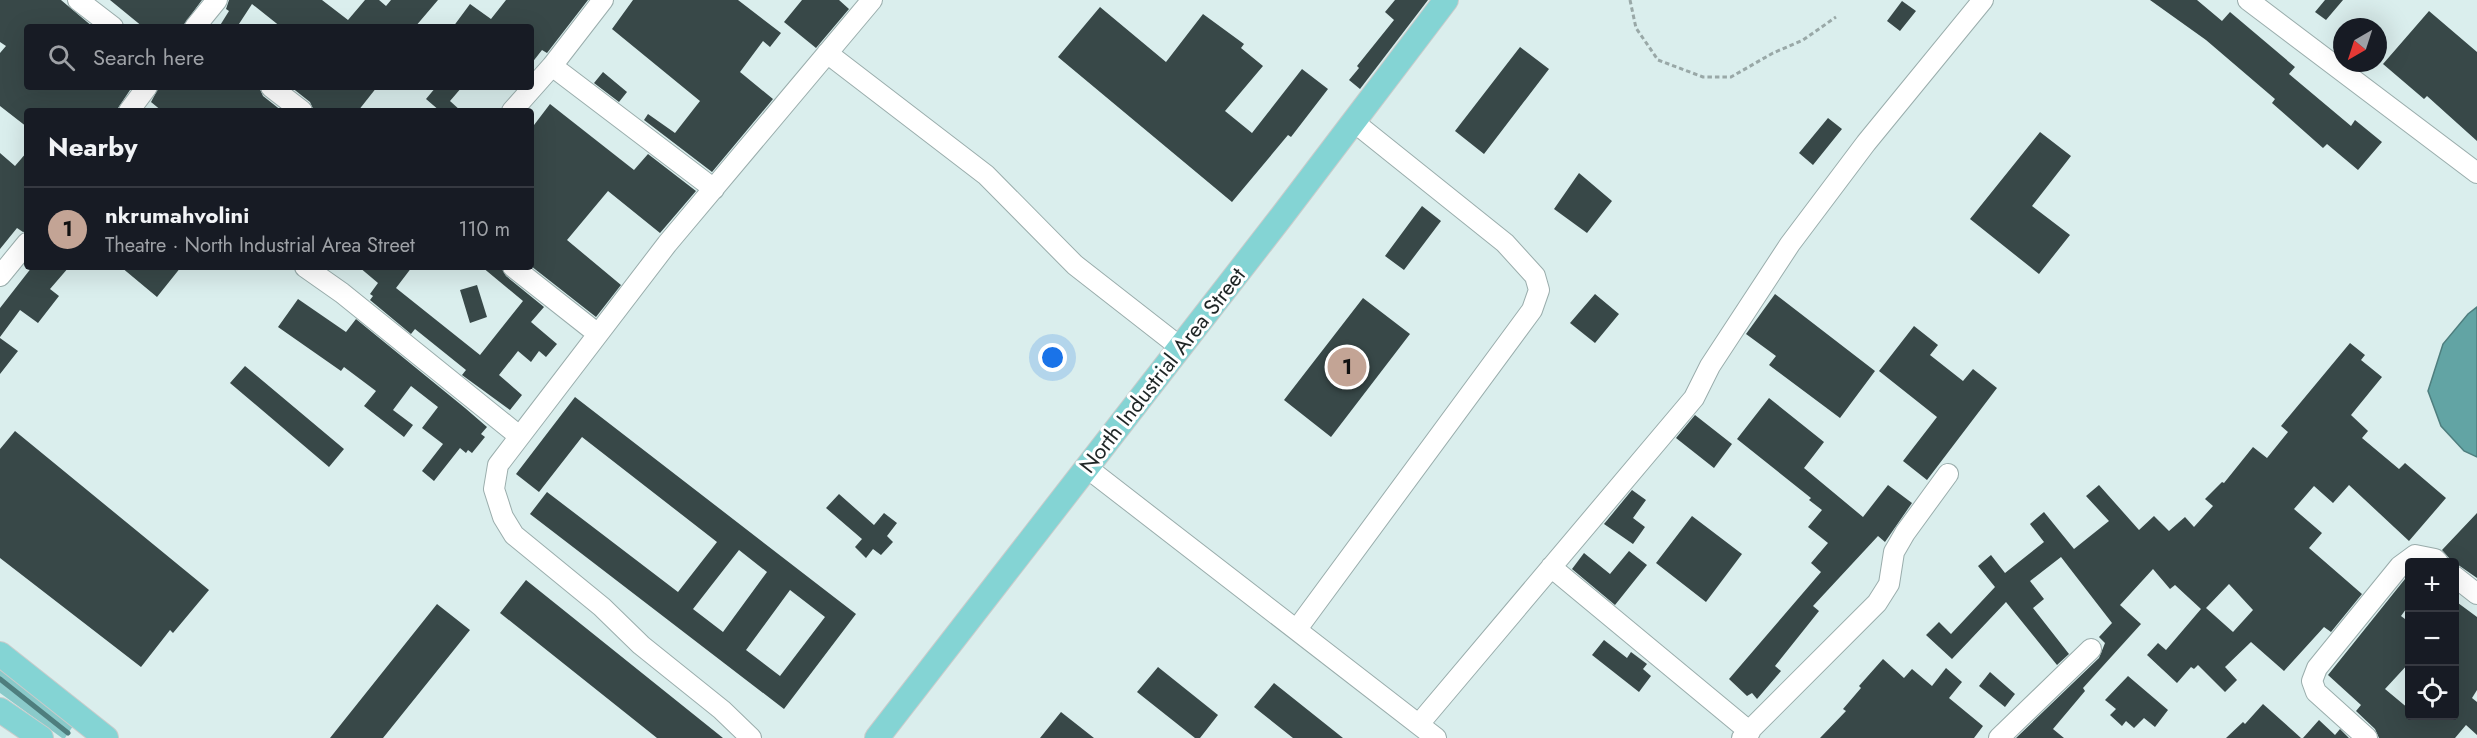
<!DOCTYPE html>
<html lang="en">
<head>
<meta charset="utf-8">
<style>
  :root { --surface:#171b24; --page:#242831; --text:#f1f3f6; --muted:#9ea1a6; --line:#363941; --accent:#c3a495 }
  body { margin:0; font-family:Jost,sans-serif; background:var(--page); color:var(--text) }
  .controls { position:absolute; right:18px; bottom:18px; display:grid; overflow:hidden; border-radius:6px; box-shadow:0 6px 24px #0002 }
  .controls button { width:54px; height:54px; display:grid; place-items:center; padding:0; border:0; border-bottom:2px solid var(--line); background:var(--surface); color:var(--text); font:30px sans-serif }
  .compass { position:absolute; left:2333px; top:18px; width:54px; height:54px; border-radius:50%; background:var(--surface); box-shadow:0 6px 24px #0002; rotate:219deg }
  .you { position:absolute; left:1053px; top:358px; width:21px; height:21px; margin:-15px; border:4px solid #fff; border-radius:50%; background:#1a73e8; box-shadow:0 0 0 9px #1a73e833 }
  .badge { display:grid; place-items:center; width:39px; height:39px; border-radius:50%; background:var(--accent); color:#111; font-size:20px; font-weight:700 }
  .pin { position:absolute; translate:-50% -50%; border:3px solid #fff; box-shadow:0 2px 6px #0006 }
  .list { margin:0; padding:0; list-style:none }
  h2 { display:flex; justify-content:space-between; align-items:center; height:78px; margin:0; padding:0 24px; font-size:26px }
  h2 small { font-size:20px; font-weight:400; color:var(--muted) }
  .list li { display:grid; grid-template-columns:39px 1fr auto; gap:18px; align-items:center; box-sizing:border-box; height:84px; padding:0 24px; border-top:2px solid var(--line) }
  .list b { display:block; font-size:22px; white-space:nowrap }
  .list p { margin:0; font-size:20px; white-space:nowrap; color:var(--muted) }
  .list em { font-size:20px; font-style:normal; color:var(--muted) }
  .icon { flex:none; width:33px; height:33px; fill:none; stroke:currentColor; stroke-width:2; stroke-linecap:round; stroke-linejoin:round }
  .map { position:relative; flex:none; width:2477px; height:738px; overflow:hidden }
  .search { position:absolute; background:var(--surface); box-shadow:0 6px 24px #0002; left:24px; top:24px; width:510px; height:66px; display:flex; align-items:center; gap:15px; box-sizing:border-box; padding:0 21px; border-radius:6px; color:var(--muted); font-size:22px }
  .panel { position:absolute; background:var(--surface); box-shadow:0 6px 24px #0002; left:24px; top:108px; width:510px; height:162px; border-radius:6px }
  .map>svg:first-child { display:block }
  .green { fill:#8acaca }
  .water { fill:#62a4a4; stroke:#4e7e7e; stroke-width:1.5 }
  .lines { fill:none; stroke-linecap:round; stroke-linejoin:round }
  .stream { stroke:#4e7e7e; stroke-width:5 }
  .building { fill:#384848; fill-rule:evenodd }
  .minor-casing { stroke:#9aadac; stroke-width:22 }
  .major-casing { stroke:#c9cbcb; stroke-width:26 }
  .path { stroke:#99a8a7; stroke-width:3; stroke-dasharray:4.5 3; stroke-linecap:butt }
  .minor { stroke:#fff; stroke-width:20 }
  .major { stroke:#84d4d4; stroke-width:24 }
  .labels { text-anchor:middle; stroke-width:6; stroke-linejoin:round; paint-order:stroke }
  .street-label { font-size:22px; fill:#1f2626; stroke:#fff }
</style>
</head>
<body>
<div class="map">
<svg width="2477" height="738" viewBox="0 0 2477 738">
  <rect width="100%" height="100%" fill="#daeeed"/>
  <path class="green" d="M0,668L73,726L65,738H62L0,693Z"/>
  <path class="water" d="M2477,307V457L2464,451L2441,426L2428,391L2443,344L2468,314Z"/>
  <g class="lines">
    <path class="stream" d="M0,679L68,733"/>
  </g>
  <path class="building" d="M0,0H61L93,27H27V87H132L116,111H27V127L0,106V53L6,46L0,42Z
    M110,0H202L182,27H143Z
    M229,0H322L348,20L365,0H379L386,6L391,0H438L415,27H281L252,4L237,27H219L229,11L226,9Z
    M506,0H588L547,53L542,50L531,64V27H453L470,4L491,19Z
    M633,0H738L781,33L770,47L763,41L740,72L773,99L712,172L644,120L648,114L675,133L700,101L612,29Z
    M802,0H839L849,9L816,48L784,22Z
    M1395,0H1428L1360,89L1349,80L1359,68L1357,66L1394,20L1385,12Z
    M2150,0H2197L2222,21L2230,12L2295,67L2289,74L2351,126L2355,120L2382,142L2358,170L2327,144L2323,148L2272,103L2275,99L2206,40Z
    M2325,0H2343L2326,20L2315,12Z
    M1902,1L1916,11L1900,31L1887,21Z
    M1100,7L1166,62L1203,14L1244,44L1241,48L1263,66L1225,111L1252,133L1302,69L1328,89L1291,137L1288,135L1232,202L1058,57Z
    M2429,11L2477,52V141L2427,96L2424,99L2383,64Z
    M1520,47L1549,69L1484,154L1455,131Z
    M603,72L627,92L619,102L594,83Z
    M159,87H259L263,96L282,111H162L151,102Z
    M291,87H377L358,111H314L310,102Z
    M436,87H462L450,101L461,111H440L426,99Z
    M550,104L634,170L648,154L696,191L660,233L608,191L567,240L621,285L596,317L531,266V129Z
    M1828,118L1842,129L1813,165L1799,153Z
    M2040,132L2071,156L2032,206L2070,235L2039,274L1970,219Z
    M27,152V231L23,232L17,228L0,249V153L15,166Z
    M1579,173L1612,201L1587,233L1554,209Z
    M1422,206L1441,221L1404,270L1385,256Z
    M32,267H69L50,289L59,296L38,323L20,310L0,337V308Z
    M121,267H181L157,297Z
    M359,267H412L396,288L480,355L523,301L482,267H501L506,276L544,307L531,322L557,344L546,357L539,351L531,362L518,351L499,375L522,395L510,410L462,375L466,370L415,329L411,334L370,300L373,296L370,294L378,283Z
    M477,285L487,317L470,323L460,290Z
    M1595,294L1619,314L1595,343L1570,323Z
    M1775,294L1875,371L1840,418L1769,365L1776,356L1746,334Z
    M1363,298L1410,334L1331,437L1284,400Z
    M298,299L346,332L356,319L465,408L487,427L481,434L485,437L472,453L468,450L466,453L460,448L434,481L422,471L443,444L422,428L438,407L411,386L393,410L413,425L404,437L364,406L376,391L344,367L341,371L278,327Z
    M1914,326L1938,345L1930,355L1963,381L1973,369L1997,388L1927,480L1903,461L1937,417L1879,371Z
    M0,338L18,351L0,374Z
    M2350,343L2365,355L2361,360L2382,377L2351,415L2368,431L2362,438L2399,469L2405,463L2446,498L2409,541L2349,485L2333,503L2314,486L2294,509L2322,533L2309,548L2362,594L2331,632L2324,627L2284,671L2251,642L2225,667L2237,680L2225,692L2198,665L2194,669L2191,667L2177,683L2147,655L2158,643L2166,650L2201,609L2175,585L2170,589L2153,569L2120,605L2141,624L2083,688L2085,691L2053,729L2064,738H2016L2099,658L2105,643L2099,637L2112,623L2061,557L2030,581L2044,599L2033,608L2069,654L2057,665L2006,602L1952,659L1926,635L1939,622L1951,634L1995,587L1978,566L1991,555L2005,573L2044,542L2030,524L2044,512L2074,549L2109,521L2086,496L2099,485L2139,530L2154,516L2169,531L2185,517L2194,527L2213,506L2205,499L2222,482L2224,483L2253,447L2267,458L2288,432L2281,426ZM2229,584L2253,610L2233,632L2206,608Z
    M245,366L344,449L329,467L230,383Z
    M575,397L856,614L784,709L530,514L547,492L678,592L717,542L582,437L539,492L516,474ZM739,550L767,572L723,632L693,609ZM790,590L825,617L780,676L746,650Z
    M1769,398L1824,442L1804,468L1863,517L1888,485L1912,503L1885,542L1878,536L1813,606L1819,611L1775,666L1781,671L1757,699L1752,693L1747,696L1729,679L1821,572L1811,563L1828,543L1808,527L1822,510L1809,500L1811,498L1737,439Z
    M1695,415L1732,444L1714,468L1676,438Z
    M15,431L209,590L173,633L170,630L141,667L0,558V449Z
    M1632,490L1646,500L1633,518L1645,527L1633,544L1604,524Z
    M839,494L874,525L884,513L897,523L887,536L893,542L881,555L873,549L866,558L855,547L862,539L826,508Z
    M2477,513V578L2454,562H2450L2449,558L2442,550Z
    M1692,516L1742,554L1706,602L1656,563Z
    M1629,551L1647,565L1615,605L1572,569L1584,553L1610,574Z
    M2409,574V605L2401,616L2409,622V663L2385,689L2409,709V716H2454V600L2477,617V690L2472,698L2477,702V735L2466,725L2455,738H2379L2375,729L2356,711L2361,705L2328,675Z
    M526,580L723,738H657L500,613Z
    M437,604L470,630L383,738H330Z
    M1604,640L1627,658L1631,652L1647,664L1643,669L1651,676L1639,692L1592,655Z
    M1883,659L1904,678L1912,669L1932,686L1946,668L1962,682L1949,698L1983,726L1974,738H1820L1846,711L1843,709L1861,688L1859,686Z
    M1158,667L1218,715L1200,738H1195L1137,692Z
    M1990,672L2015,694L2005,707L1979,686Z
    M2128,676L2168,710L2155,727L2144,718L2134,728L2126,721L2122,726L2110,715L2116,709L2105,700Z
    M1274,683L1343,738H1293L1254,707Z
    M2263,704L2301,738H2226L2243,722L2245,724Z
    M1061,712L1094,738H1040Z
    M2319,720L2335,735L2340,729L2349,738H2303Z"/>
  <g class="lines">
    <g class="minor-casing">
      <path id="minor" d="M78,0L113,27
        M2248,0L2477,173
        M195,27L217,0
        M827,53L986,175L1075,265L1180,347
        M552,66L714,189
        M271,87L302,111
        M129,111L147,87
        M512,111L552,66L603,0
        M305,267L342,293L518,435
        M513,267L598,334
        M0,276L27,243
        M1086,467L1436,738
        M1551,567L1750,732
        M2454,576L2477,594
        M1297,629L1532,310L1539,290L1535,276L1505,243L1354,122
        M1419,724L1694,398L1710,366L1790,244L1866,143L1983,0
        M751,738L722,710L641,645L602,607L514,535L503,517L494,489L498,465L667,244L872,0
        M1742,738L1877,603L1889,584L1894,552L1905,533L1948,474
        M1999,738L2091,649
        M2367,738L2316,692L2312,681L2317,668L2400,566L2415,555L2435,559L2438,562"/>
    </g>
    <g class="major-casing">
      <path id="major" d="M0,654L106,738
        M0,710L41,738
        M877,738L1282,216L1446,0"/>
    </g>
    <path class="path" d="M1630,0L1636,28L1658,60L1703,77H1731L1773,53L1803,40L1836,17"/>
    <use href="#minor" class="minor"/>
    <use href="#major" class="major"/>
  </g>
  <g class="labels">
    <g class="street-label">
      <text transform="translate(1162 370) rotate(-52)" y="8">North Industrial Area Street</text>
    </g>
  </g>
</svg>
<div class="controls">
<button>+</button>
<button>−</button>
<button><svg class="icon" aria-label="locate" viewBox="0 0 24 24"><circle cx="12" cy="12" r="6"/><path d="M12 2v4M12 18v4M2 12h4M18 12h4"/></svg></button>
</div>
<svg class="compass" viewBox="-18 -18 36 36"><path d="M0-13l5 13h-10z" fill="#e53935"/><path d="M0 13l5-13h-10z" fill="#9ea1a6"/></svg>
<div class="you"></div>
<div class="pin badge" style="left:1347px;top:367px">1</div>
<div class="search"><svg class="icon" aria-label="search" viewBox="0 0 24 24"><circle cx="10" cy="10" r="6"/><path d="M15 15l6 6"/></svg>Search here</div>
<section class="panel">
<h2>Nearby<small></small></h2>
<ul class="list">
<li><span class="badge">1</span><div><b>nkrumahvolini</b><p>Theatre · North Industrial Area Street</p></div><em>110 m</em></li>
</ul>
</section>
</div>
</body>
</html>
